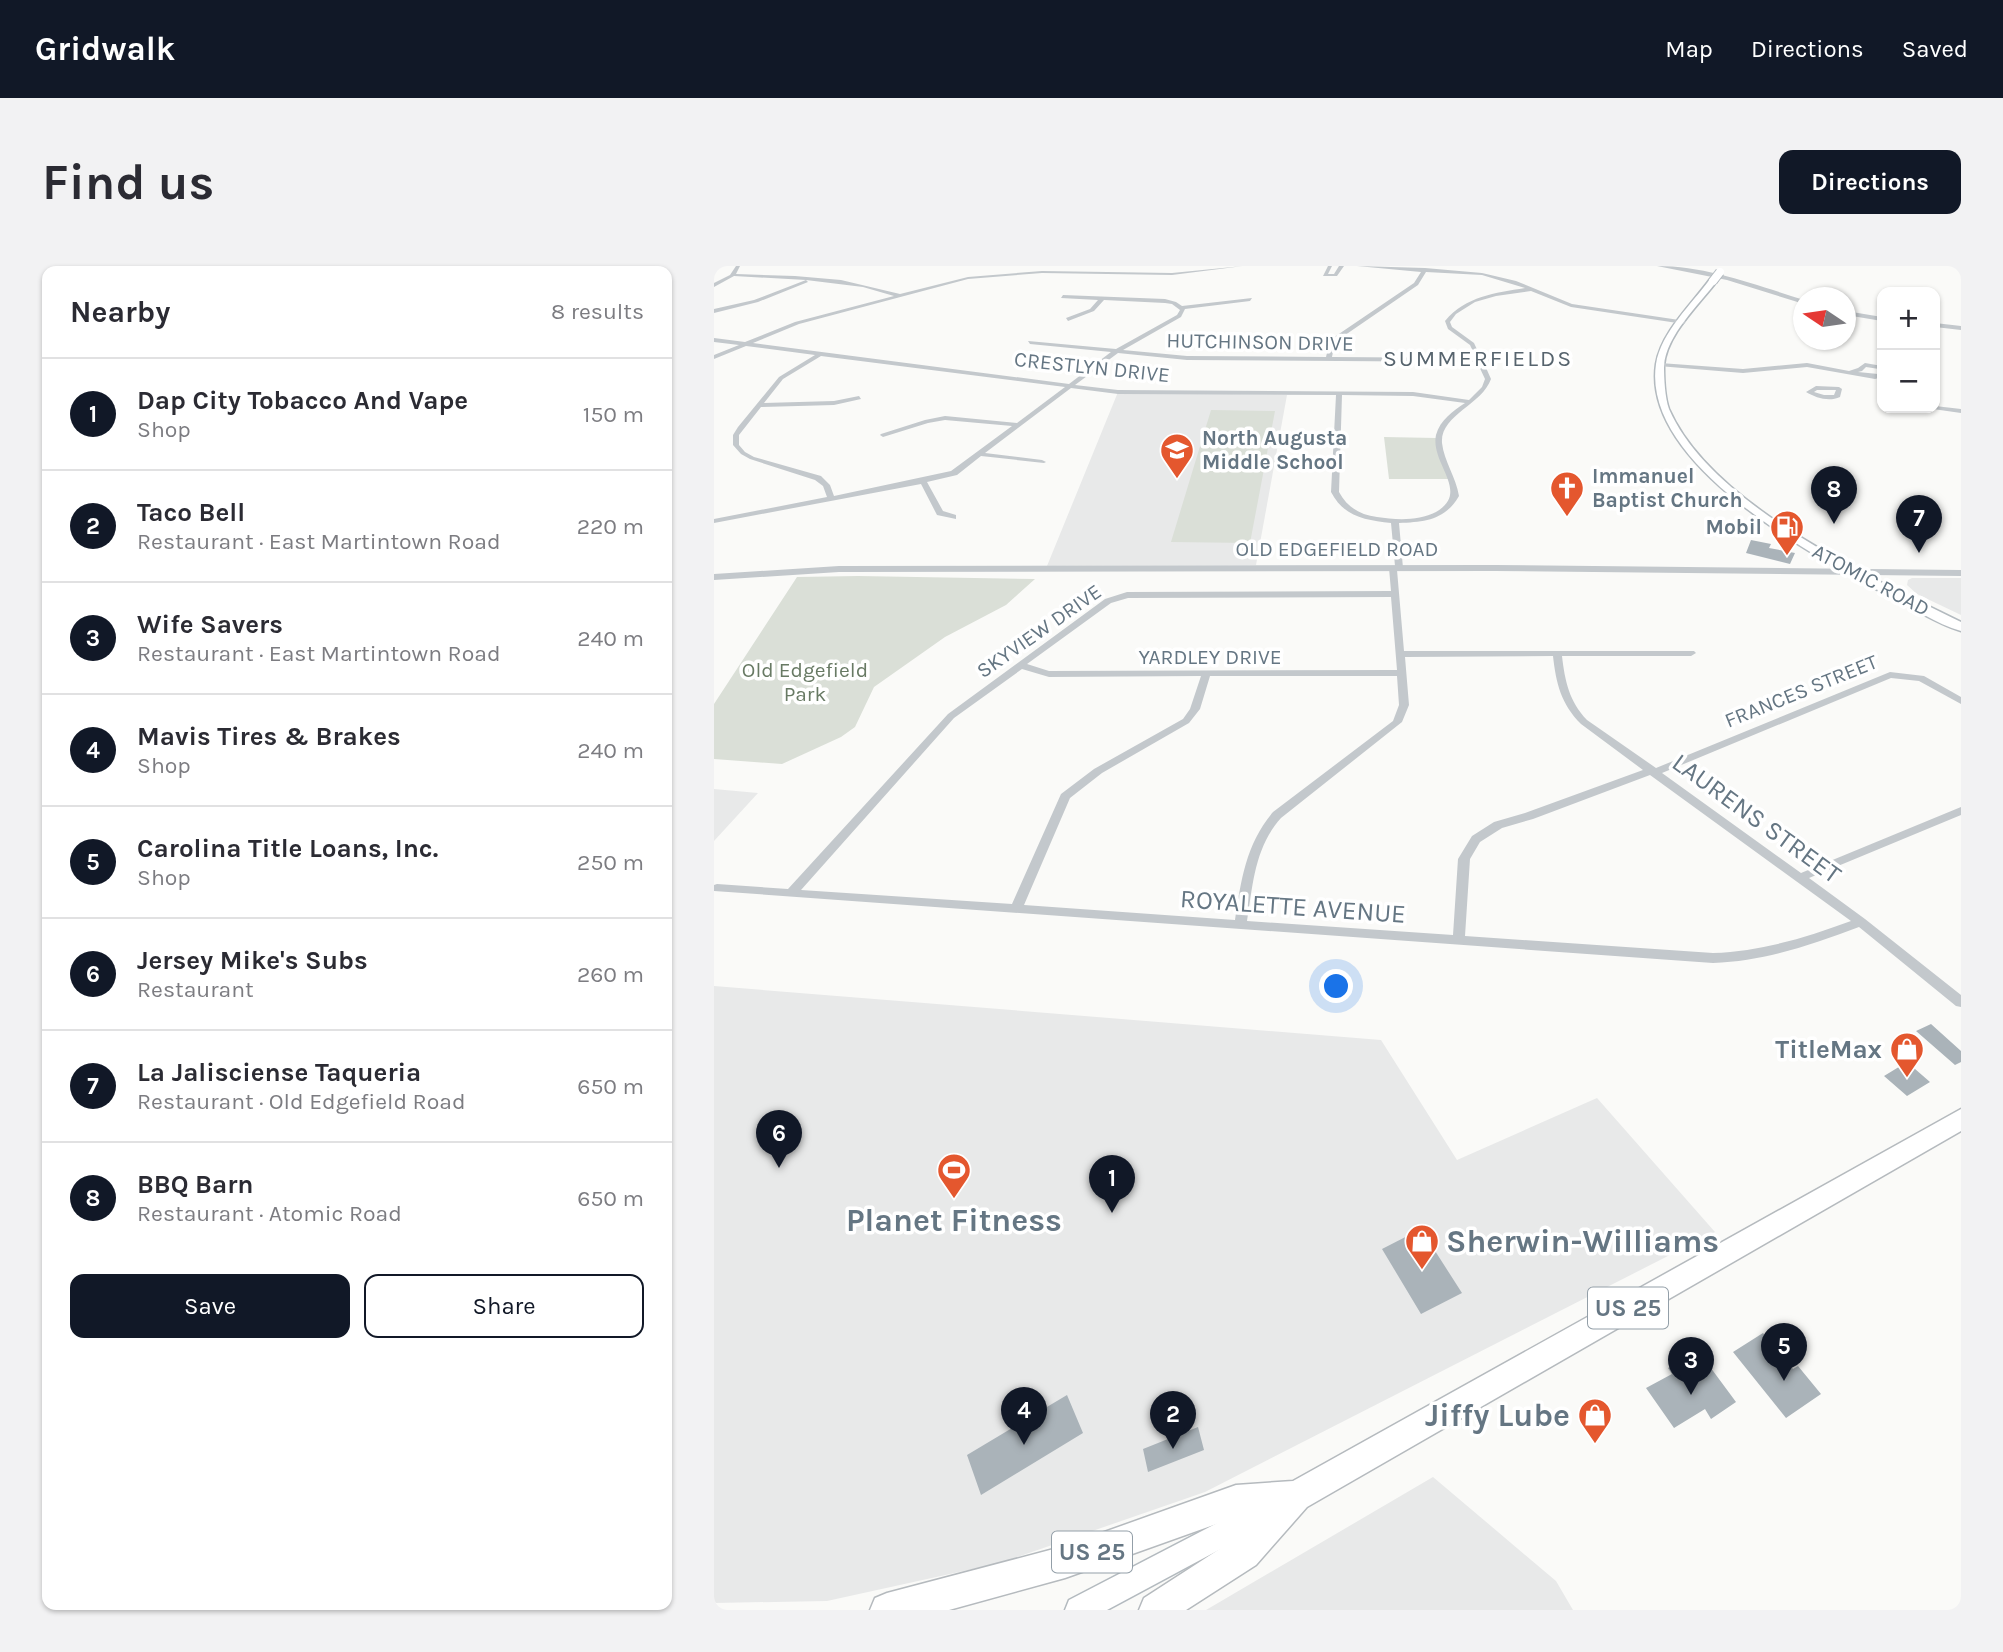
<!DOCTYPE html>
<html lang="en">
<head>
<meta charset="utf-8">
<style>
  :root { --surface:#fff; --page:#f2f2f3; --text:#2b2b33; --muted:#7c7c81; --line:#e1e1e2; --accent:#111827 }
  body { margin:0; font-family:Karla,sans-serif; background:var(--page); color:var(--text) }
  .controls { position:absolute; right:21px; top:21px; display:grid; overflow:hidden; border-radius:14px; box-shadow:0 2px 5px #0004 }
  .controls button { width:63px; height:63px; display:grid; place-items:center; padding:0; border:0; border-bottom:2px solid var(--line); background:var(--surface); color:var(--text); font:35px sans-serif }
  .compass { position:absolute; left:1079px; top:21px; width:63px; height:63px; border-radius:50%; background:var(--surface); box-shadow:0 2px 5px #0004; rotate:283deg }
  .you { position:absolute; left:623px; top:721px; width:24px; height:24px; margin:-18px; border:5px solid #fff; border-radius:50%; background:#1a73e8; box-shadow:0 0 0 10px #1a73e833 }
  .badge { display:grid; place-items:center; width:46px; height:46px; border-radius:50%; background:var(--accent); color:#fff; font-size:23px; font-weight:700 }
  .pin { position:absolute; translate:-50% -58px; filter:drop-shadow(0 2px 4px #0008) }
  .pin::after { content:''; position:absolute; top:37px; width:24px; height:21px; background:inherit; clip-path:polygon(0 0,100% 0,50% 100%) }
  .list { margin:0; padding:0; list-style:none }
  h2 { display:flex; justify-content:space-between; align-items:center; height:91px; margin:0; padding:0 28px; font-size:30px }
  h2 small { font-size:23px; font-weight:400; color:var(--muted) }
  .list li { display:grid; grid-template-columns:46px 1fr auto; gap:21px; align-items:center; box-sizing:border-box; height:112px; padding:0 28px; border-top:2px solid var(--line) }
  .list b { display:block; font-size:26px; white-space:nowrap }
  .list p { margin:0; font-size:23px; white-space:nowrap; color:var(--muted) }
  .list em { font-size:23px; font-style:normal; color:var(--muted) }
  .actions { display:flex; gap:14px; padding:21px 28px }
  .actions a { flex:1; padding:16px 0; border:2px solid var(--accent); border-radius:14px; text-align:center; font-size:24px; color:var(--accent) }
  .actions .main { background:var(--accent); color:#fff }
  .map { position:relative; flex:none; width:1247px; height:1344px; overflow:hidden; border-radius:14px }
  header { display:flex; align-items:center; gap:42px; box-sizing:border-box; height:98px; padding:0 35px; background:var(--accent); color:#fff }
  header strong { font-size:33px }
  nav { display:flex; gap:38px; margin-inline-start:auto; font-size:24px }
  .intro { display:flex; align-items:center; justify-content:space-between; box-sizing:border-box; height:168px; padding:0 42px }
  h1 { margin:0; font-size:49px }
  .button { padding:18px 32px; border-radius:14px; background:var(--accent); color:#fff; font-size:24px; font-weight:700 }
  main { display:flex; gap:42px; padding:0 42px }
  aside { flex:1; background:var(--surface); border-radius:14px; box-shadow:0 2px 5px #0004 }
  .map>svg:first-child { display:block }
  .built { fill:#e8e9e9 }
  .green { fill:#dadfd7 }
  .building { fill:#aab3b9 }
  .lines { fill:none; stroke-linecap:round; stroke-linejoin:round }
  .secondary-casing { stroke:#b3babf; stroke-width:3 }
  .primary-casing { stroke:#b5babe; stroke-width:3 }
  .minor { fill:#c3c8cc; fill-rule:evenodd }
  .tertiary { fill:#c3c8cc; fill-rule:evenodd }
  .secondary { fill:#fff; fill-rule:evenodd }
  .primary { fill:#fff; fill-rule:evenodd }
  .secondary-bridge-casing { stroke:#b3babf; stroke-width:10; stroke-linecap:butt }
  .secondary-bridge { stroke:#fff; stroke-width:8 }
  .labels { text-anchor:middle; stroke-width:7; stroke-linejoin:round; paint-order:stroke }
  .far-street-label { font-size:21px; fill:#657683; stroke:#fff }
  .far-poi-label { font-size:21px; font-weight:bold; fill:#657683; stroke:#fff; text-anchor:start }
  .far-park-label { font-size:21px; fill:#687a64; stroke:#fff }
  .far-neighbourhood-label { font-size:23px; letter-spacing:2px; fill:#57646e; stroke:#fff }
  .shield { fill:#fff; stroke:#939fa8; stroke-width:2 }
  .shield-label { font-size:24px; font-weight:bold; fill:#657683 }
  .street-label { font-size:26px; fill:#657683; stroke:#fff }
  .poi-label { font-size:26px; font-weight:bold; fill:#657683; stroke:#fff; text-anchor:end }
  .near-poi-label { font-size:32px; font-weight:bold; fill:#657683; stroke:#fff }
</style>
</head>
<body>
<header>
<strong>Gridwalk</strong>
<nav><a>Map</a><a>Directions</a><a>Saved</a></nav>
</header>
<div class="intro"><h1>Find us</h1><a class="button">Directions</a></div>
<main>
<aside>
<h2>Nearby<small>8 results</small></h2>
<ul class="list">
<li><span class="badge">1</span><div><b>Dap City Tobacco And Vape</b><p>Shop</p></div><em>150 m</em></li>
<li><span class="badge">2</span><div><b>Taco Bell</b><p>Restaurant · East Martintown Road</p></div><em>220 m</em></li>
<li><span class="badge">3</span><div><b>Wife Savers</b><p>Restaurant · East Martintown Road</p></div><em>240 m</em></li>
<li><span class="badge">4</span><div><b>Mavis Tires &amp; Brakes</b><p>Shop</p></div><em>240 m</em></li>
<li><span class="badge">5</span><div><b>Carolina Title Loans, Inc.</b><p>Shop</p></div><em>250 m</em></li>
<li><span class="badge">6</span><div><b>Jersey Mike's Subs</b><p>Restaurant</p></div><em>260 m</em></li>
<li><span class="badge">7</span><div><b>La Jalisciense Taqueria</b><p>Restaurant · Old Edgefield Road</p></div><em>650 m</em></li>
<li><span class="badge">8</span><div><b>BBQ Barn</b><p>Restaurant · Atomic Road</p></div><em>650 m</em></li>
</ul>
<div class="actions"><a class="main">Save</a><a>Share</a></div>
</aside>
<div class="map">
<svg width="1247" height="1344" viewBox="0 0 1247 1344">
  <rect width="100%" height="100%" fill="#fafaf8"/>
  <path class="built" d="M404,126L573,129L542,299L333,300Z
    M1198,312H1247V349L1203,328L1193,319L1194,314Z
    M0,523L44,527L0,575Z
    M0,720L667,774L743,894L883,832L1001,966L491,1226L286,1297L113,1335L0,1337Z
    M719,1211L842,1315L859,1344H492Z"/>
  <path class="green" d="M497,144L561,145L536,277L457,276Z
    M670,171L722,172L737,213H675Z
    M144,310L321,313L292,339L231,371L160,421L141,461L127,471L68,498L0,493V438L83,311Z"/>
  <path class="building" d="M1037,274L1057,278L1055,282L1081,287L1076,298L1032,287Z
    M1217,758L1247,785V796L1241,799L1202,765Z
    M1193,796L1216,816L1193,830L1170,810Z
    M707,963L748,1027L707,1048L668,983Z
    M1049,1067L1079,1103L1084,1100L1107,1128L1072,1152L1019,1086Z
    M977,1089L981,1095L988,1090L1022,1136L997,1153L991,1143L960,1162L932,1122L958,1108L954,1102Z
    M353,1129L369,1167L267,1229L253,1189Z
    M484,1161L490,1184L434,1206L429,1183Z"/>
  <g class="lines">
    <g class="secondary-casing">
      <path id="secondary" d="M996,13L1003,15C985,39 952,69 950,100C950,112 951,132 955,143C997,239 1156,311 1247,356V365C1222,358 1198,341 1175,330C1101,291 927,198 942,98C947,66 978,38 996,13Z
        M563,1226L572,1230L576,1239L572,1248L393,1344H351L355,1334Z"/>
    </g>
    <g class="primary-casing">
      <path id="primary" d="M1247,843V865L593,1241L542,1299L472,1344H425L430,1332L518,1275L543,1249L522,1251L351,1312L235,1344H156L161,1332L173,1327L351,1280L522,1219L579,1215Z"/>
    </g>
    <path class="minor" d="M22,0H26L22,8L81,10L127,14L186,28L254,11L328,5L458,7L529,0L458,9L328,7L254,13L85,58L39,77L355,118L397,86L316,78L314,75L402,83L463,49L466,44L458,38L451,37L390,34L380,45L354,55L352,52L376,43L384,34L347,32L349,29L451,33L462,36L468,40L538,32L536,35L471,43L467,51L409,84L473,90L612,91L616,74L700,17L707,6L643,0L711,2L768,7L802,15L858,38L972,55L970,58L857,41L817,25L782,30L761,36L742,48L736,56L738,61L760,77L767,92L817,87L820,89L769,95L777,113C768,139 726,149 728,177C730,195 742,211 745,230C731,254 711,256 685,257L689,302L683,304L690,385H980L982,387L977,390H848C851,415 855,435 873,454L942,502L1176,406L1210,410L1247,431V438L1205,415L1177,412L948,507L1087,607L1247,541V549L1095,612L1151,653L1247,729V741L1242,740L1145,661C1097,679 1051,695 999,697L0,625V619L3,618L74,623L234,448L391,333L413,326L677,325L675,302L681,300L677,257C651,254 630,251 617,226L622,129L404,128L357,122L271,187L328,194L332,196L330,197L267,190L243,209L213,216L229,245L242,249V253L223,249L207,218L0,257V253L113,231L109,220L101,214L36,193L27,188L19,179V169L24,161L65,111L101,89L32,80L0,93V89L25,79L0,76V72L31,76L81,56L180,30L149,21L92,14L94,16L44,36L0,47V43L40,34L92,14L20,10L0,21V17L16,9ZM712,6L768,9L811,22C781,27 752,30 731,55L734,63L756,79L762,92L618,91L621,76L704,19ZM404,87L473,94L763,96L771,113L768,121L755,134L699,126L404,124L361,119ZM107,90L351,121L303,157L231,150L211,154L167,168L166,169L169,171L214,157L231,154L298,160L237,205L120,230L116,219L107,210L40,191L31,186L25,179V169L47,141L120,139L147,133L145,130L120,135L50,137L69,113ZM628,129L699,130L751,137C739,145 726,154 722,169C716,198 757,226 722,246C705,255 682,254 663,251C646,249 633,241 625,226ZM677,331L683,404L335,405L313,398L397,337L414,332ZM839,390C842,417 847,438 867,458L929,504L811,547L780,556L758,570L744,593L739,669L533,655C539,617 541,581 567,552L688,456L695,439L691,391ZM308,403L335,411L487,410L476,443L469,453L380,503L347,528L298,638L87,624L240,452ZM496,410H683L685,439L679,455L559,546C532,578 527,614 521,654L310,639L356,532L388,507L475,457L486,443ZM936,509L1137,655C1091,672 1048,685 999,687L751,670L756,593L766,576L788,562L819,553Z
      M614,0H618L614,8H620L625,0H630L623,10H609Z
      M946,97L1029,103L1093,97L1135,105L1144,102L1151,97L1168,100V111L1161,113L1093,101L1029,107L944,100ZM1152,101L1165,103L1164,108L1144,106L1148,105Z
      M1102,120L1125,121L1128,123L1126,131C1115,136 1102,132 1092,126ZM1103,124H1122L1120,129H1110L1100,126Z
      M1221,140L1247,143V147L1219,143L1218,142Z"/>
    <path class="tertiary" d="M943,0C993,0 1042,19 1090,34V38L1013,14Z
      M1132,45L1168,51V55L1132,49Z
      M1221,57L1247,60V64L1221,61Z
      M781,299L1247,304V310L781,305L125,306L0,314V308L125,300Z"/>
    <use href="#secondary" class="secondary"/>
    <use href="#primary" class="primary"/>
    <g class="secondary-bridge-casing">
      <path id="secondary-bridge" d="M999,15L1006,6"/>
    </g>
    <use href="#secondary-bridge" class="secondary-bridge"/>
  </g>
  <defs>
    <g id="school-pin" transform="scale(1.75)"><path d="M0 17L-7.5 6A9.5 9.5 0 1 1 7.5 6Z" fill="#e4572e" stroke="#fff"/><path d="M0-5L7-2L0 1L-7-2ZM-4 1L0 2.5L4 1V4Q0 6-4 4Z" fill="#fff"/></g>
    <g id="church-pin" transform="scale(1.75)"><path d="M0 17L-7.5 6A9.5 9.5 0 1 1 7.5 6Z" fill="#e4572e" stroke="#fff"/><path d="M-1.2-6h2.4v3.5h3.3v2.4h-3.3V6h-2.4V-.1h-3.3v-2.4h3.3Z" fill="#fff"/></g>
    <g id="fuel-pin" transform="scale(1.75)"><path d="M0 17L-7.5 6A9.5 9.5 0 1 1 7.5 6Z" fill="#e4572e" stroke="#fff"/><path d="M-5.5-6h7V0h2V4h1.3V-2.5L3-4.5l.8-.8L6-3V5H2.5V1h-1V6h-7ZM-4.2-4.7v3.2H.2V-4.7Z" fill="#fff"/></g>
    <g id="shop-pin" transform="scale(1.75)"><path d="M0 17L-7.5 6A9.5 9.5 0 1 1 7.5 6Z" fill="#e4572e" stroke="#fff"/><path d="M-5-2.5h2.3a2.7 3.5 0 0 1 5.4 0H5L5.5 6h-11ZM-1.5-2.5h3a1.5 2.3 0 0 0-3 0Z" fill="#fff"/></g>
    <g id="stadium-pin" transform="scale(1.75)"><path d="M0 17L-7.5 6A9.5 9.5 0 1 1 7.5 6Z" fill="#e4572e" stroke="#fff"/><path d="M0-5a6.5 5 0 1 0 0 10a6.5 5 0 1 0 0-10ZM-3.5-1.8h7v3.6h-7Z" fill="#fff"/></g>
  </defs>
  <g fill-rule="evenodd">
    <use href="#school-pin" x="463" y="184"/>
    <use href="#church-pin" x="853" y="222"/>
    <use href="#fuel-pin" x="1073" y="261"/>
    <use href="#shop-pin" x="1193" y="783"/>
    <use href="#stadium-pin" x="240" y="904"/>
    <use href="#shop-pin" x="708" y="975"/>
    <use href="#shop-pin" x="881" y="1149"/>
  </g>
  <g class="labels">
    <g class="far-street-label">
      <text transform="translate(546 76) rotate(1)" y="7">HUTCHINSON DRIVE</text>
      <text transform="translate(378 101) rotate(6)" y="7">CRESTLYN DRIVE</text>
      <text x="623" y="290">OLD EDGEFIELD ROAD</text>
      <text transform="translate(1157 314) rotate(28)" y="7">ATOMIC ROAD</text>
      <text transform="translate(325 365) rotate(-35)" y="7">SKYVIEW DRIVE</text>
      <text x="496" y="398">YARDLEY DRIVE</text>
      <text transform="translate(1087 425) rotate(-22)" y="7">FRANCES STREET</text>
    </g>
    <g class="far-poi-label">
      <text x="488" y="179">North Augusta<tspan x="488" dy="24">Middle School</tspan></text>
      <text x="878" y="217">Immanuel<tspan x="878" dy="24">Baptist Church</tspan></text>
      <text x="1048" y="268" text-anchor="end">Mobil</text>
    </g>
    <g class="far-park-label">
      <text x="91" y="411">Old Edgefield<tspan x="91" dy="24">Park</tspan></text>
    </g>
    <g class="far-neighbourhood-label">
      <text x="764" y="100">SUMMERFIELDS</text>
    </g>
    <g class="shield">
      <rect x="874" y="1021.5" width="80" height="41" rx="5"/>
      <rect x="338" y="1265.5" width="80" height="41" rx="5"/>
    </g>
    <g class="shield-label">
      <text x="914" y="1050">US 25</text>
      <text x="378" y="1294">US 25</text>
    </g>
    <g class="street-label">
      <text transform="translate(1043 552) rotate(36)" y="9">LAURENS STREET</text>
      <text transform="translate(579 640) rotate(4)" y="9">ROYALETTE AVENUE</text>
    </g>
    <g class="poi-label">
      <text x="1168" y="792">TitleMax</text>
    </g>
    <g class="near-poi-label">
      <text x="240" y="965">Planet Fitness</text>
      <text x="732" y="986" text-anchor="start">Sherwin-Williams</text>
      <text x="856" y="1160" text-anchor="end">Jiffy Lube</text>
    </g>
  </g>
</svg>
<div class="controls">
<button>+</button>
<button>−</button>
</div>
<svg class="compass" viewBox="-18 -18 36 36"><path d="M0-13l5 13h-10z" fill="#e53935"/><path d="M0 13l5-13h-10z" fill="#7c7c81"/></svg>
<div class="you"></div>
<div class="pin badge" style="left:398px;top:947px">1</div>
<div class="pin badge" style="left:459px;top:1183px">2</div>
<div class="pin badge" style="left:977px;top:1129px">3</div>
<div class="pin badge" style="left:310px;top:1179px">4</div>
<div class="pin badge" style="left:1070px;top:1115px">5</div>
<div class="pin badge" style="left:65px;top:902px">6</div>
<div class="pin badge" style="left:1205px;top:287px">7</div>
<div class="pin badge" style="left:1120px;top:258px">8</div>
</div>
</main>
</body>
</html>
